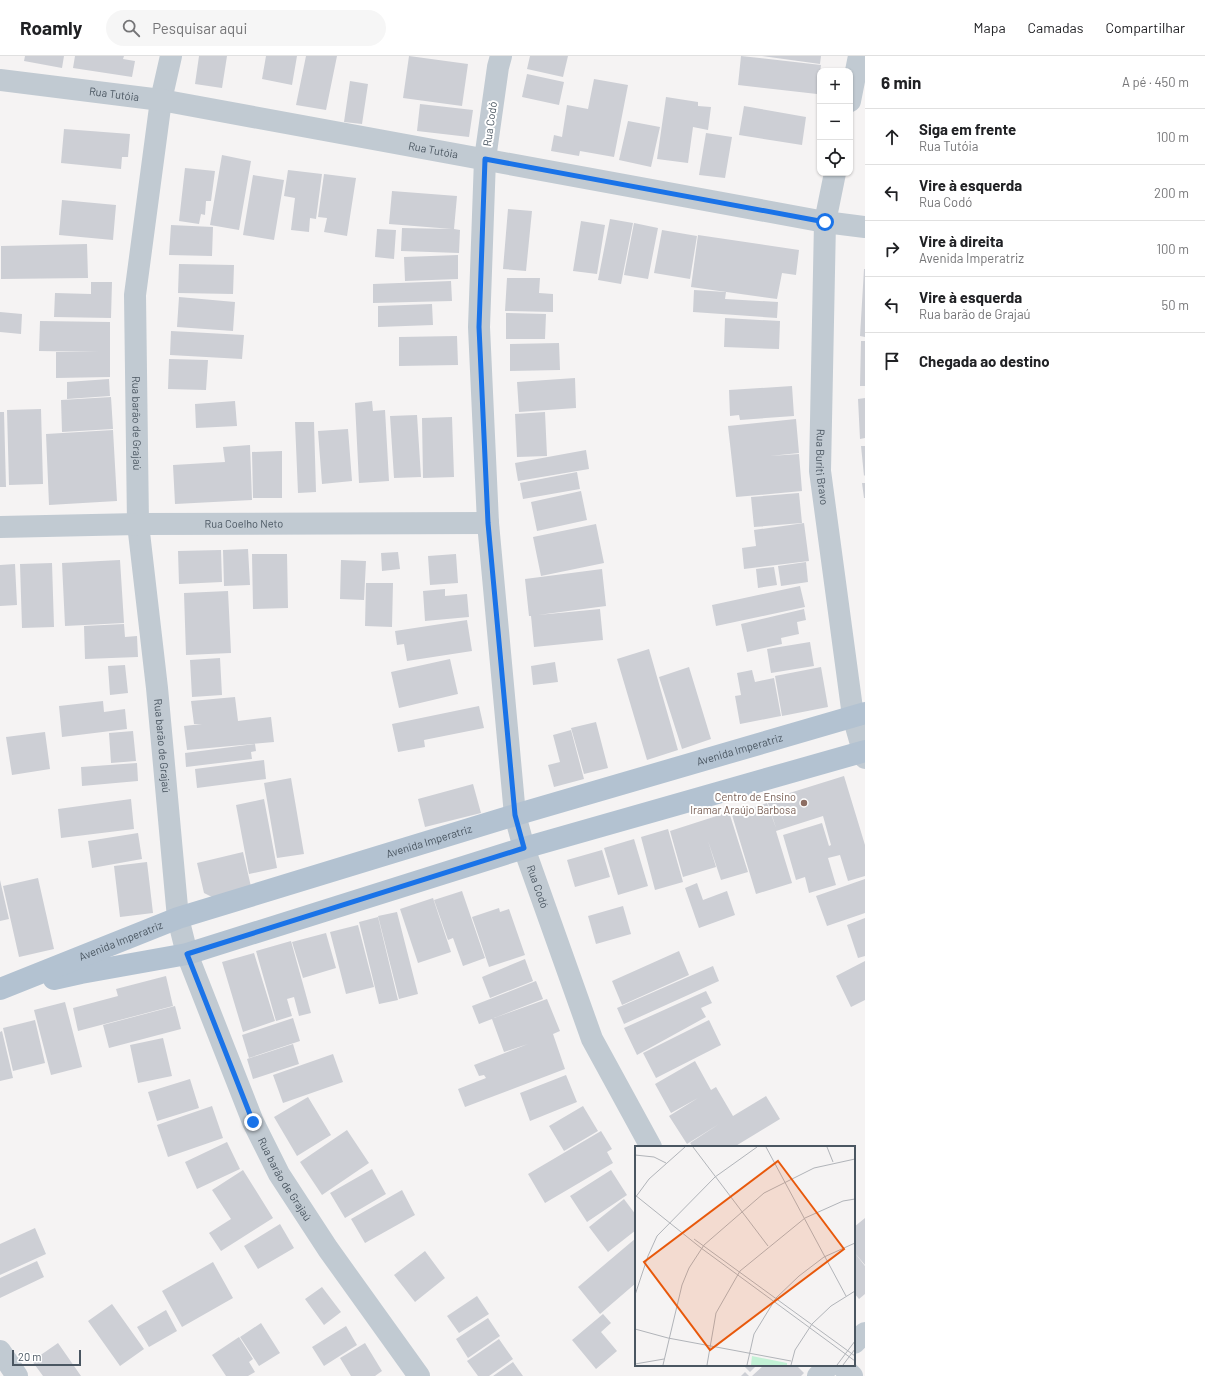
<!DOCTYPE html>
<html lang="pt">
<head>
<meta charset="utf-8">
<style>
  :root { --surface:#fff; --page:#f6f6f6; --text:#202124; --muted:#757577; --line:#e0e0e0 }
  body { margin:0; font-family:Barlow,sans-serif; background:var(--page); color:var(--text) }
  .controls { position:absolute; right:12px; top:12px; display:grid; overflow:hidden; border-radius:8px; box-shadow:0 1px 3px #0004 }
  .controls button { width:36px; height:36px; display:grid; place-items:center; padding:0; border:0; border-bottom:1px solid var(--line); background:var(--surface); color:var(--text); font:20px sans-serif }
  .scale { position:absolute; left:12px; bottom:10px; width:69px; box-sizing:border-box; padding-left:4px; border:2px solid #4a5661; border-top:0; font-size:11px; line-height:14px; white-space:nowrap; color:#4a5661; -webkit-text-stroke:3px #fff; paint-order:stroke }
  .stop { position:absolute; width:12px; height:12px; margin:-9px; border:3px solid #1a73e8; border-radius:50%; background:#fff }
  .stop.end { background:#1a73e8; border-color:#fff; box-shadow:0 1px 4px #0008 }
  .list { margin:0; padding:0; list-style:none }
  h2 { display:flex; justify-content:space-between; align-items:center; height:52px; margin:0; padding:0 16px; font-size:17px }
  h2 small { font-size:13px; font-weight:400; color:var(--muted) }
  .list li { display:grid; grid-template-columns:26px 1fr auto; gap:12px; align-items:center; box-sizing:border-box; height:56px; padding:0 16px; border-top:1px solid var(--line) }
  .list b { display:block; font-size:15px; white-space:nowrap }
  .list p { margin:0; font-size:13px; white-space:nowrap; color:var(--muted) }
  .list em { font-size:13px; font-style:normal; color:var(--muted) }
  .icon { flex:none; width:22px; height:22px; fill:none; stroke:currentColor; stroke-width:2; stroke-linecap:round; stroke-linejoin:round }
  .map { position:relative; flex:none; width:865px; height:1320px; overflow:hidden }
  header { display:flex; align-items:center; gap:24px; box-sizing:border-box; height:56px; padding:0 20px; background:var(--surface); border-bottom:1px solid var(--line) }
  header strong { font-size:19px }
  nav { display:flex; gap:22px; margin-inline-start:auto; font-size:14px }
  .search { width:280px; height:36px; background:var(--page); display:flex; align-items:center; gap:10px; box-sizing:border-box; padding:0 14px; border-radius:22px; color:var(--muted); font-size:15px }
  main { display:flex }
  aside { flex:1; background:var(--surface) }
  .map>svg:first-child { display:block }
  .building { fill:#cdcfd5 }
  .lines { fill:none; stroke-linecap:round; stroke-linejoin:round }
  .street { stroke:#c1cad2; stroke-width:22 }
  .primary { stroke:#b3c2d1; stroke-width:22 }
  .route { stroke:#1a73e8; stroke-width:5 }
  .education-dot { fill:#8d6e63; stroke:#fff; stroke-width:1.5 }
  .labels { text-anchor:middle; stroke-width:4; stroke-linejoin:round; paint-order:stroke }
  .street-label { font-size:11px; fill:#4a5661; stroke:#fff }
  .education-label { font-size:11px; fill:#785e54; stroke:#fff; text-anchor:end }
  .inset-road { fill:none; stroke:#b1b4b9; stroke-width:1 }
  .view { fill:#e8590c; fill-opacity:0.15; stroke:#e8590c; stroke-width:2 }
  .inset-edge { fill:none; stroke:#4a5661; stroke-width:2 }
</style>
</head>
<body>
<header>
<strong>Roamly</strong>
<div class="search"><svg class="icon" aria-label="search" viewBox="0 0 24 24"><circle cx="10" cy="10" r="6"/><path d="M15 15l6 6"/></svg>Pesquisar aqui</div>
<nav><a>Mapa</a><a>Camadas</a><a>Compartilhar</a></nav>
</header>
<main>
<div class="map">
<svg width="865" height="1320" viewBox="0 0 865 1320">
  <rect width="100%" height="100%" fill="#f5f3f3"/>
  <path class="building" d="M25,0H64L62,12L24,5Z
    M75,0H124L123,3L135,5L132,21L73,12Z
    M199,0H227L222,32L195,28Z
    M266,0H297L292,29L262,23Z
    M306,0H337L326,54L296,49Z
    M409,0L468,8L462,50L403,42Z
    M530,0H568L563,21L527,13Z
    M741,0L821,9L817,38L738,29Z
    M762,0H821L820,8Z
    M527,18L564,26L559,49L522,41Z
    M594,23L628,29L614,101L580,95L579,100L551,95L554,79L562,81L567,49L588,53Z
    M350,25L368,28L362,68L344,66Z
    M666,41L698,46V50L711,51L708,74L693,71L688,107L657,103Z
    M420,48L473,54L469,81L417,75Z
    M744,50L806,61L802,89L739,79Z
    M628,65L660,71L651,111L619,104Z
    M64,73L130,78L128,101H122L121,113L61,107Z
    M706,77L732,81L725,122L699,119Z
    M222,99L251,105L239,174L210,169Z
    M185,112L215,115L211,145H206L205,159L201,158L199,168L179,165Z
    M288,114L322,118L316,163L310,162L309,176L291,174L295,142L284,140Z
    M324,118L356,122L347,180L324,176L327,162L318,161Z
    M253,119L284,124L274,184L243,179Z
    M392,135L457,140L454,173L460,174L459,197L401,195L402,172L452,173L389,168Z
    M62,144L116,149L113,184L59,179Z
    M508,153L532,155L526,215L503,213Z
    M610,163L633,167L621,228L598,224Z
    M581,165L605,169L597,218L573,215Z
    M634,167L658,172L648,223L624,219Z
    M171,169L213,171L212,200L169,199Z
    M377,173L396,174L394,203L375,201Z
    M662,174L697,180L690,223L654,217Z
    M698,179L799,194L796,219L782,217L777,243L691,231Z
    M87,188L88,222L1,223V190Z
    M458,199V223L405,225L404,201Z
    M179,208L234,209L233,238L178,237Z
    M864,213H865V281L860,280Z
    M507,222H540L539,237L553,238V256L505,255Z
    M451,225L452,245L373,247V228Z
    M91,226H112L111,262L54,261L55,237L91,238Z
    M694,234L726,236L725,243L778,246L777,262L693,256Z
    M179,241L235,246L233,275L177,271Z
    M432,248L433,269L378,271V250Z
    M0,256L22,258L21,278L0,276Z
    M506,257L546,258L545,283H506Z
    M725,262L780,265L779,293L724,291Z
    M40,265L110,266V321L56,322V296H99L39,295Z
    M171,275L244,279L242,303L170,299Z
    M457,280L458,309L399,310V281Z
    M861,285H865V330H860Z
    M559,287L560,314L510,315V288Z
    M169,303L208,304L206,334L168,333Z
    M575,322L576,352L519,356L517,326Z
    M109,323L110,340L67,343V326Z
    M792,330L794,360L740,364L739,359L730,360L729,334Z
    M111,341L113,373L62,376L61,344Z
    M865,342V382L860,383L858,343Z
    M235,345L237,370L196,372L195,348Z
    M372,345L373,355L385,354L389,425L359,427L355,347Z
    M41,353L43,428L9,429L7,354Z
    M0,356H4L6,431H0Z
    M545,356L547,400L517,401L515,358Z
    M417,359L421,421L394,422L390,360Z
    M452,361L454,421L423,422L422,362Z
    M796,363L799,397L770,400L799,398L802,435L736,441L728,370Z
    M295,366H314L316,436L298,437Z
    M348,373L352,425L322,428L318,375Z
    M113,374L117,445L49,449L46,378Z
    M250,389L252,444L175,448L173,409L225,406L223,391Z
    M861,390H865V419L864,420Z
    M586,394L589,413L518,425L515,407Z
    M282,395V442H253L252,396Z
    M577,416L580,433L523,443L520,427Z
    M862,427H865V442H864Z
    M581,435L587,464L537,475L531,446Z
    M799,437L802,467L754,471L751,441Z
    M804,467L809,505L744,513L742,492L756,490L754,474Z
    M596,468L604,507L541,520L533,481Z
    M248,493L250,529L224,530L223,494Z
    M221,494L222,526L179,528L178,495Z
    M398,496L400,513L382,515L381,497Z
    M252,498H287L288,552L253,553Z
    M456,498L458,527L430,529L428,500Z
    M120,504L124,567L65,570L62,507Z
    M341,504L366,505L364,544L340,543Z
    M806,506L808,526L781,530L778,510Z
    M52,507L54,571L22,572L20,508Z
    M15,508L17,549L0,550V509Z
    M774,511L777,529L758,532L756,513Z
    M602,513L606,550L538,559L600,553L603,584L534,591L531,560H529L525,523Z
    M366,527H393L392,571L365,570Z
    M800,530L805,551L716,570L712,549Z
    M445,533V540L467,538L469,561L425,565L423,535Z
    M228,535L231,597L186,599L184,537Z
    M804,553L806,564L797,566L799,578L781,582L782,588L747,596L741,568Z
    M467,564L472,595L407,605L404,588L397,589L395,575Z
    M124,568L125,581L137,580L138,601L85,603L84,570Z
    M810,586L814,610L771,617L767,593Z
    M649,593L678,694L647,704L617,603Z
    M220,602L222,639L192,641L190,604Z
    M450,603L458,638L399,652L391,616Z
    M555,606L558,626L533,629L531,610Z
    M125,609L128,637L110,639L108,610Z
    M689,611L711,683L682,693L659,621Z
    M821,611L828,651L782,660L775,620Z
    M752,614L755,626L774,622L781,660L740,668L735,640L741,639L737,617Z
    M235,641L238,665L271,661L274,686L187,694L184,670L202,668H194L191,645Z
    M103,645L104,656L125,653L127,673L62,681L59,650Z
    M479,650L484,672L424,684L425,691L398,696L392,668Z
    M596,666L608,712L584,718L571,672Z
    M571,674L584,723L554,731L548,709L560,706L553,679Z
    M133,675L136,705L111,707L109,677Z
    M45,676L50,713L12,719L6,681Z
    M255,688L256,695L251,696L252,703L186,711L185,697Z
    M264,704L266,723L197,732L195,713Z
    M137,707L138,725L82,730L81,711Z
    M844,720L865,789V820L848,825L840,799L828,802L836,829L809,837L805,821L796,824L783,779L822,767L829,790L831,789L823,760L776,775L792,827L756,838L732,759L767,747L776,772L767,744Z
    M291,722L304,798L277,802L264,727Z
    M473,728L481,757L425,771L418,743Z
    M131,743L134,773L61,782L58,753Z
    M264,743L277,812L249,818L236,749Z
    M729,756L748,816L721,824L708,785L716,811L683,821L670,775Z
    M668,773L683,826L655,834L641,781Z
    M138,777L142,803L92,812L88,785Z
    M634,783L648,830L618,839L604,792Z
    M602,794L610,821L575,831L567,804Z
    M243,796L252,835L216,843L204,837L197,807Z
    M147,806L153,857L120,861L114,810Z
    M38,822L54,893L19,901L3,830Z
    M865,823V857L827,870L816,840Z
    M0,824L9,863L0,865Z
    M697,827L703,844L727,835L735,859L699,872L685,832Z
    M462,835L485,902L463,910L453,882L448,884L434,844Z
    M433,842L451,896L418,907L400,853Z
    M623,850L631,878L596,888L588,860Z
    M499,852L500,856L509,853L525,899L489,911L472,861Z
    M397,856L418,938L399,943L378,860Z
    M378,861L398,944L379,948L359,866Z
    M865,862V900L858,902L847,869Z
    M358,869L374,931L346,938L330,876Z
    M326,877L336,912L303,922L292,886Z
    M291,885L311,957L299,960L294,941L287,943L292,960L276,965L256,895Z
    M679,895L689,919L622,949L612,925Z
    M254,897L275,965L243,976L222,906Z
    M525,903L533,925L490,942L482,921Z
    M865,905V944L851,951L836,920Z
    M713,910L719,925L624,968L617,952Z
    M166,920L173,950L78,975L73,952L118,940L116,933Z
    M536,925L543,943L494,962L547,943L560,975L553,978L565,1013L465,1051L458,1033L486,1022L484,1019L479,1020L474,1009L528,988L504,996L492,963L479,968L472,950Z
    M706,935L712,947L701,952L706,961L637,999L624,972Z
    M65,946L82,1011L51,1019L34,954Z
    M175,950L181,973L109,992L103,969Z
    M293,962L300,985L249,1002L242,979Z
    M35,964L45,1007L13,1015L3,972Z
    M709,964L721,989L656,1022L643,997Z
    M2,975L13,1022L0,1025V976Z
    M163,982L172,1020L138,1027L130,989Z
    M293,988L299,1008L253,1023L247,1003Z
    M333,998L343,1026L283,1047L273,1019Z
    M695,1005L711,1034L716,1031L733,1060L766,1040L780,1063L734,1091H693L690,1087L719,1068L687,1088L669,1060L698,1042L671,1057L655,1028Z
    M566,1019L577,1046L530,1065L520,1037Z
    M190,1023L199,1052L157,1065L148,1036Z
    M308,1041L331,1079L297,1100L274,1061Z
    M212,1050L223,1082L168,1101L157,1069Z
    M583,1050L598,1075L564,1095L549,1070Z
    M347,1074L369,1107L322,1139L300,1106Z
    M601,1075L612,1093L607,1096L613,1107L545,1147L528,1118Z
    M227,1086L240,1113L197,1133L185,1106Z
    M372,1113L386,1138L345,1162L330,1137Z
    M243,1114L273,1162L221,1195L209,1177L231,1163L212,1134Z
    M611,1114L627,1139L587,1166L570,1140Z
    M402,1134L415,1159L365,1187L351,1163Z
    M624,1143L636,1159V1174L608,1196L589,1171Z
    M865,1162V1209L854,1196L865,1210V1238L859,1243L854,1237V1171Z
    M280,1168L294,1192L258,1213L244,1190Z
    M35,1172L46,1198L0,1219V1188Z
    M636,1182V1227L600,1258L578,1231Z
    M425,1195L445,1222L415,1246L394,1219Z
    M37,1205L44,1221L0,1242V1222Z
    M213,1206L233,1242L182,1271L162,1235Z
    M322,1231L341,1256L324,1269L305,1243Z
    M477,1240L489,1258L459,1277L447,1260Z
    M112,1248L144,1293L120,1310L88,1265Z
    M166,1254L177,1275L149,1291L137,1271Z
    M603,1258L611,1267L601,1276L617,1295L596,1313L572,1284Z
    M488,1262L500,1280L468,1302L456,1283Z
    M261,1267L280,1297L259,1310L240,1281Z
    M346,1270L357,1289L324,1310L312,1291Z
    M239,1281L253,1303L249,1306L255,1316L248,1320H226L212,1299Z
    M499,1283L513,1303L489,1320H478L467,1305Z
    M58,1287L81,1320H43L32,1305Z
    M365,1287L382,1315L375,1320H351L340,1302Z
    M513,1306L523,1320H493Z
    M743,1309H757L750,1316Z
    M764,1309H796L804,1317L801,1320H752Z
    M745,1316L749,1320H741Z"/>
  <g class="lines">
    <g class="street">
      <path id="s1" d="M171,0L161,44L135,239L138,468L157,632L178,862L187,898L253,1066L279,1118L328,1193L419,1320"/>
      <path id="s2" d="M501,0L498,11L485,103L479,271L488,467L515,759L524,792L592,983L651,1091"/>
      <path id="s3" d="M0,24L161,44L825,166L865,171"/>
      <path d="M850,45L859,0"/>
      <path id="s4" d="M835,117L825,166L820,415L853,660L865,702"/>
      <path id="s5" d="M0,471L138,468L488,467"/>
      <path d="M854,1287L865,1277"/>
      <path d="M0,1295L17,1320"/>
      <path d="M841,1309L852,1320"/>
      <path d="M818,1320L830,1309"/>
    </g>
    <g class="primary">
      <path d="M54,923L81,917L187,898L524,792L865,695"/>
      <path id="s6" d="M0,933L178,862L515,759L865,657"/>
    </g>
  </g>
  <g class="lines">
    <path class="route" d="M253,1066L187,898L524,792L515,759L488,467L479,271L485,103L825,166"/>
  </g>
  <circle class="education-dot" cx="804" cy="747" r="4"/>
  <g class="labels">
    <g class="street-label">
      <text dy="4" stroke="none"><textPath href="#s3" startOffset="115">Rua Tutóia</textPath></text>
      <text transform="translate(490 68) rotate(-82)" y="4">Rua Codó</text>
      <text dy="4" stroke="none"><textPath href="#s3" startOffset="439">Rua Tutóia</textPath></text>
      <text dy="4" stroke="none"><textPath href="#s1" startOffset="370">Rua barão de Grajaú</textPath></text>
      <text dy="4" stroke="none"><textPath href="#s4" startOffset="295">Rua Buriti Bravo</textPath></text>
      <text dy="4" stroke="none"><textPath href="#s5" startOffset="244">Rua Coelho Neto</textPath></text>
      <text dy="4" stroke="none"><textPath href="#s1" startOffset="694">Rua barão de Grajaú</textPath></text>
      <text dy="4" stroke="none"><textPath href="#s6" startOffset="778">Avenida Imperatriz</textPath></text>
      <text dy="4" stroke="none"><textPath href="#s6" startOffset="454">Avenida Imperatriz</textPath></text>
      <text dy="4" stroke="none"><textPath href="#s2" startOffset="837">Rua Codó</textPath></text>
      <text dy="4" stroke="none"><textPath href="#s6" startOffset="130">Avenida Imperatriz</textPath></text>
      <text dy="4" stroke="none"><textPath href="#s1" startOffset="1150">Rua barão de Grajaú</textPath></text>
    </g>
    <g class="education-label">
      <text x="796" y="745">Centro de Ensino<tspan x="796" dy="13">Iramar Araújo Barbosa</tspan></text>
    </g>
  </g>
  <g transform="translate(635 1090)">
    <rect width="220" height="220" fill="#f5f3f3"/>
    <path d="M117,210L152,217V219H116Z" fill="#c3f1d5"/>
    <path class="inset-road" d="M58,1L133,100M131,1L211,150M192,1L198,16M0,9L19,11L31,17M0,49L66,102L220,215M0,52L14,33L50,1M59,93L220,210M0,149L13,110L22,90L80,31L122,1M0,183L33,192L156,215M0,218L29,213M28,219L47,139L54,122L69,99L129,47L179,22L220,13M72,219L81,167L105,125L170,72L208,55L220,53M112,219L119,188L141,152L164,130L189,111L220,97M156,219L160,204L177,178L196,160L220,145M202,219L220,195M208,219L220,203"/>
    <path class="view" d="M143,15L209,103L75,204L9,116Z"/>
    <rect width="220" height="220" class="inset-edge"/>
  </g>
</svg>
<div class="controls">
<button>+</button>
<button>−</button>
<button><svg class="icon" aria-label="locate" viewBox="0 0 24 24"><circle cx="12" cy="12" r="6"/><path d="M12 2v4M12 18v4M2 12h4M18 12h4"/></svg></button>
</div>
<div class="scale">20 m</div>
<div class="stop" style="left:825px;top:166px"></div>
<div class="stop end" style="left:253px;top:1066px"></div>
</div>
<aside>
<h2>6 min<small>A pé · 450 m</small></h2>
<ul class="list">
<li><svg class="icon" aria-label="ahead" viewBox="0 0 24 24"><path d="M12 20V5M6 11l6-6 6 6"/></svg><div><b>Siga em frente</b><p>Rua Tutóia</p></div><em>100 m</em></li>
<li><svg class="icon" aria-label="left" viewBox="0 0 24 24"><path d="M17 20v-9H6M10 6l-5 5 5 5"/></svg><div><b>Vire à esquerda</b><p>Rua Codó</p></div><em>200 m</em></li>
<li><svg class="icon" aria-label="right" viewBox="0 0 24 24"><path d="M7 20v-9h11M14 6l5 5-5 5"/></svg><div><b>Vire à direita</b><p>Avenida Imperatriz</p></div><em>100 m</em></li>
<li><svg class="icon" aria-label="left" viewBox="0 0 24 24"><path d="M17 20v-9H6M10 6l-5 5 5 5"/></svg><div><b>Vire à esquerda</b><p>Rua barão de Grajaú</p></div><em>50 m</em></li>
<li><svg class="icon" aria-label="arrive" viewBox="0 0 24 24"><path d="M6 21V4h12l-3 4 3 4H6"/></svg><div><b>Chegada ao destino</b></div></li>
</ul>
</aside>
</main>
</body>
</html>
